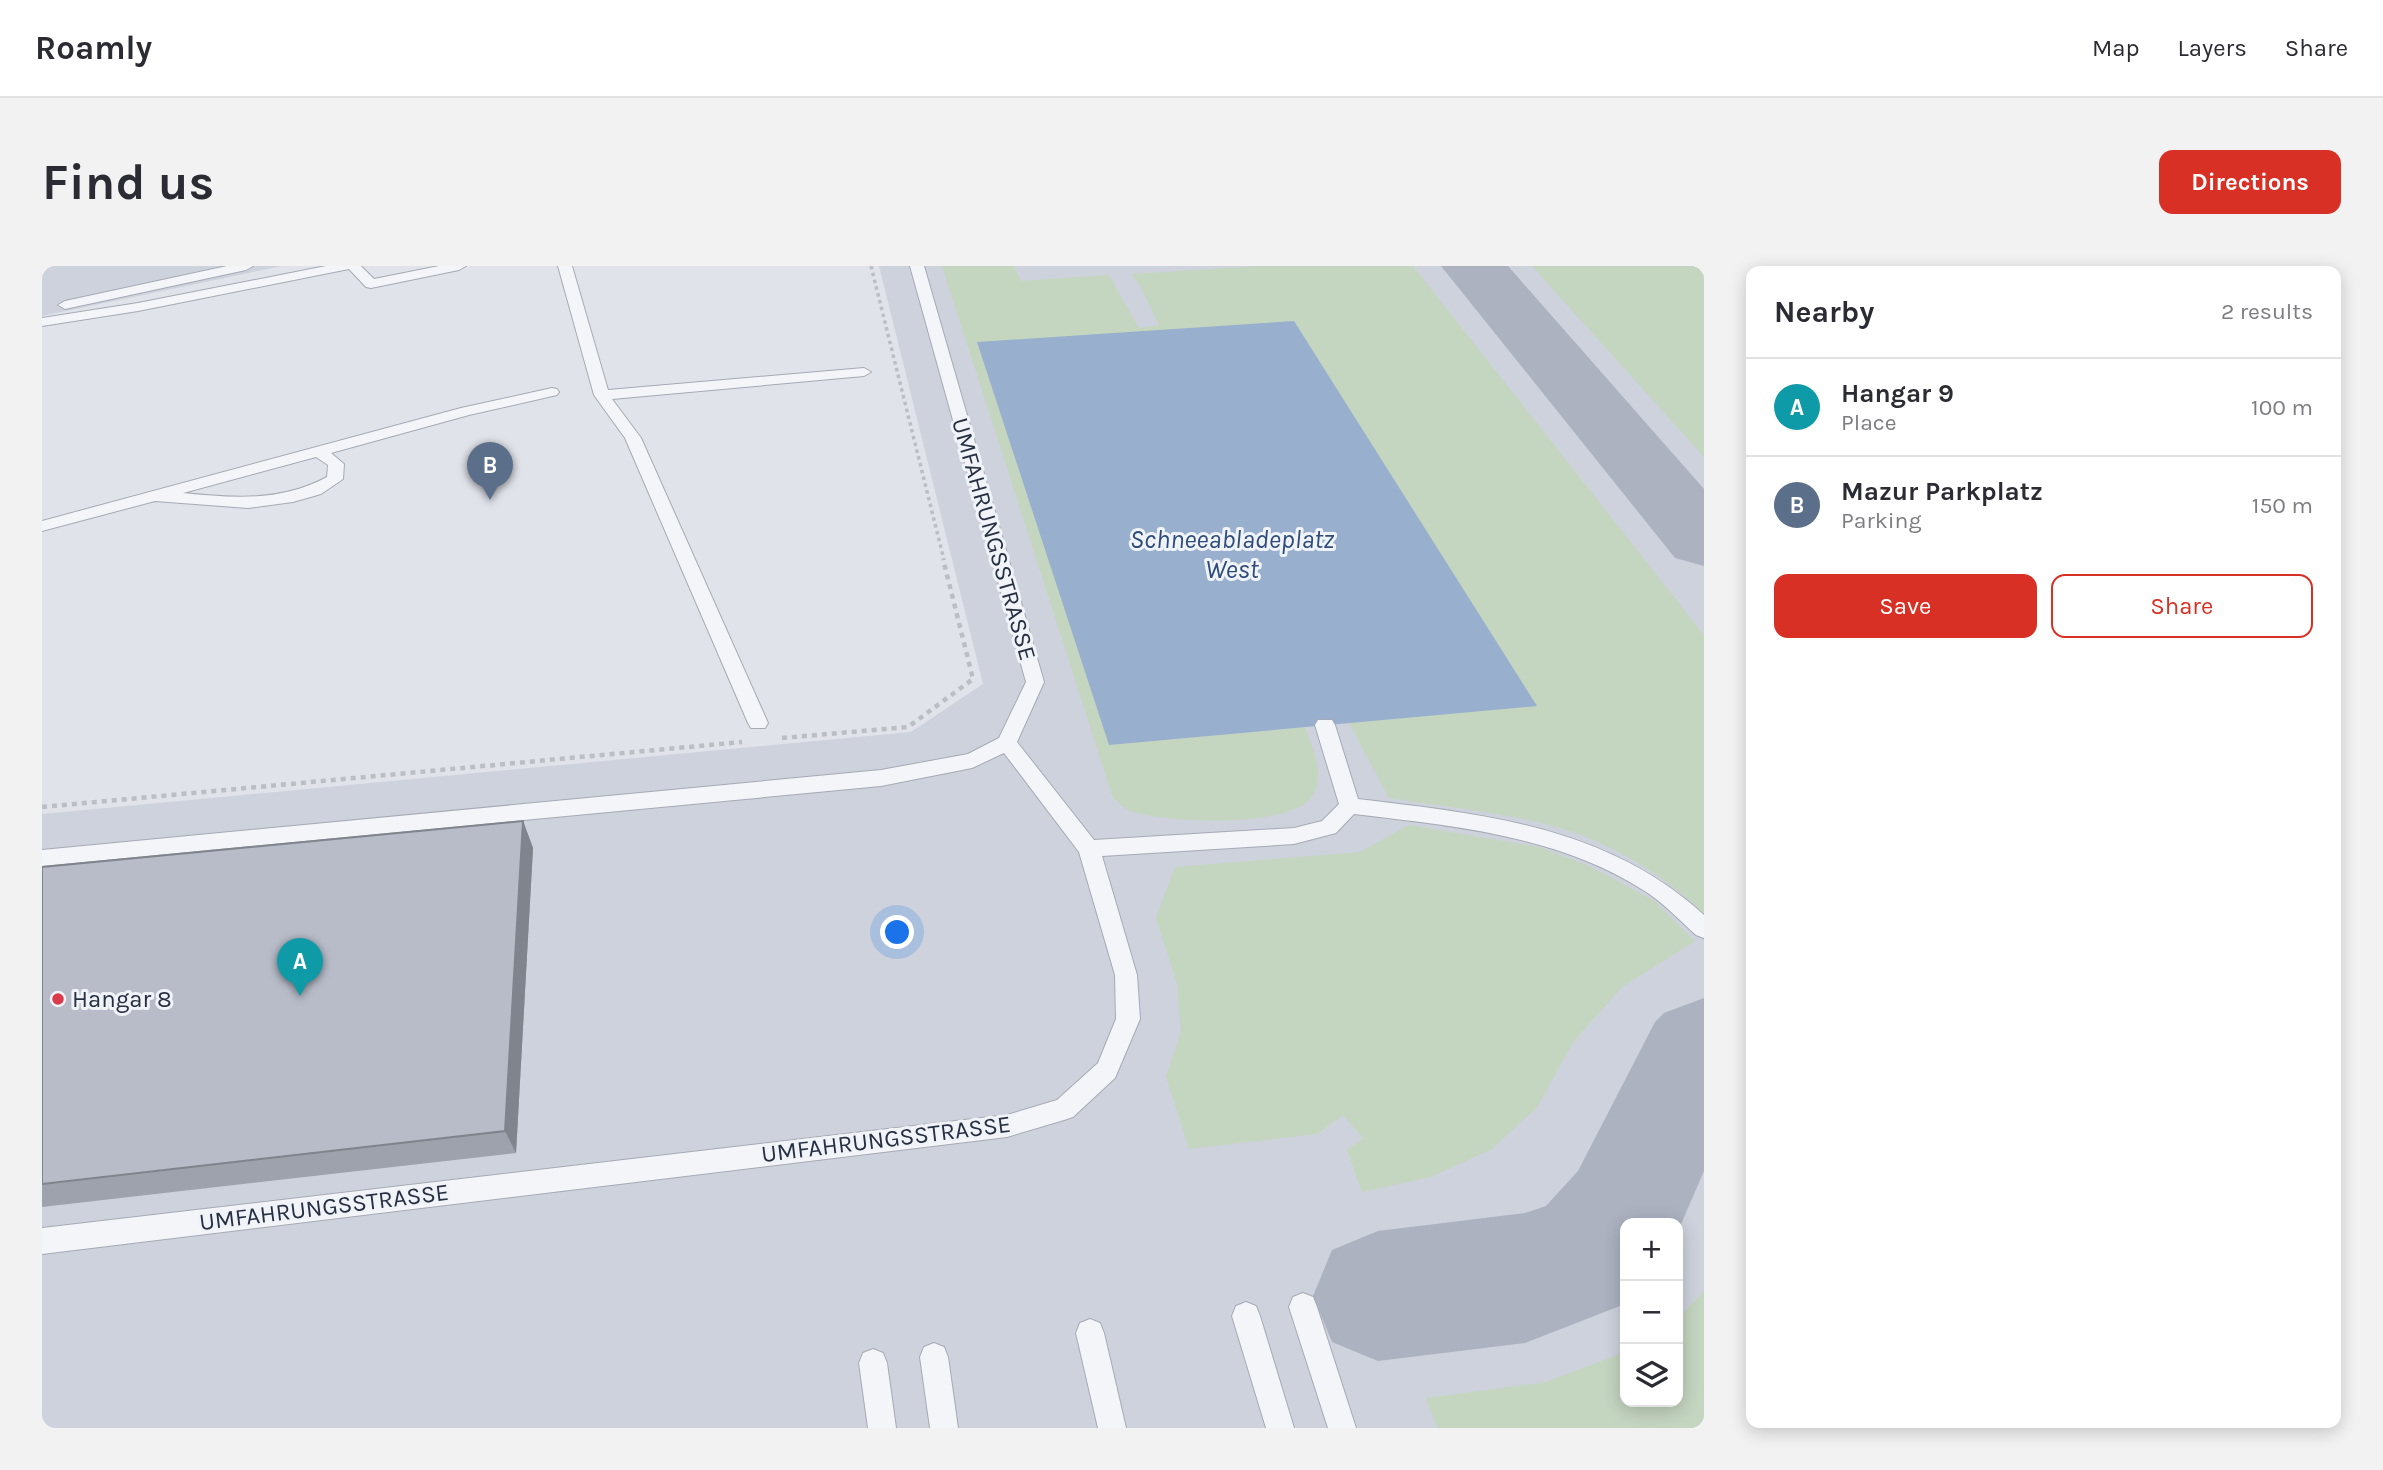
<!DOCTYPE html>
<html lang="en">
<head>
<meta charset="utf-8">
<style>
  :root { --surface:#fff; --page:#f2f2f3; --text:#2b2b33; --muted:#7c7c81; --line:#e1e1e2; --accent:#d93025 }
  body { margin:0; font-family:Karla,sans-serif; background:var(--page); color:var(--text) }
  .controls { position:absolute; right:21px; bottom:21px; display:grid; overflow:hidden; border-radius:14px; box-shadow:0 4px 18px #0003 }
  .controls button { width:63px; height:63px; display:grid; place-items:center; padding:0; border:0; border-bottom:2px solid var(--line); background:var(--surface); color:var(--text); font:35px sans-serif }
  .you { position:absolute; left:856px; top:667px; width:24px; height:24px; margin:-18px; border:5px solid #fff; border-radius:50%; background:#1a73e8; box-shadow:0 0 0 10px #1a73e833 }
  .badge { display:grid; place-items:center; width:46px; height:46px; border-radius:50%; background:var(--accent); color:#fff; font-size:23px; font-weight:700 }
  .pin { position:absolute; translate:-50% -58px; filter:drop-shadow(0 2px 4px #0008) }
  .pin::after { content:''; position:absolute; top:37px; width:24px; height:21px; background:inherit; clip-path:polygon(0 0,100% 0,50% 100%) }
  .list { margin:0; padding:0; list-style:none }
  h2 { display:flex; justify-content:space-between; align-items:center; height:91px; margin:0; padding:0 28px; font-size:30px }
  h2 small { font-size:23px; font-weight:400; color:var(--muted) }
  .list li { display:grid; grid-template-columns:46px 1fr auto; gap:21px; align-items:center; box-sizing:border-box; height:98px; padding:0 28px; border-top:2px solid var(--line) }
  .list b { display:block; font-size:26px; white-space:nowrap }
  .list p { margin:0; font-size:23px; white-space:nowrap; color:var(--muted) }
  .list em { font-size:23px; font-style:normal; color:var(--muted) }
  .actions { display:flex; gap:14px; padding:21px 28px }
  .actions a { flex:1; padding:16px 0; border:2px solid var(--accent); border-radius:14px; text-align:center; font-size:24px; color:var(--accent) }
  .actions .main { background:var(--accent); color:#fff }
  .icon { flex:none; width:38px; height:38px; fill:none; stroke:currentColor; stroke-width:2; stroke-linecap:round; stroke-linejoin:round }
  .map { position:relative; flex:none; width:1662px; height:1162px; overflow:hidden; border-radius:14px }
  header { display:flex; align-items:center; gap:42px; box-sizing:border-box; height:98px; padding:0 35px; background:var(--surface); border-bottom:2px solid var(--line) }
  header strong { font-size:33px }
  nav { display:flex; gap:38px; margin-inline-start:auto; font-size:24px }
  .intro { display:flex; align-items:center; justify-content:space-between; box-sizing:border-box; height:168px; padding:0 42px }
  h1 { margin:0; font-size:49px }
  .button { padding:18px 32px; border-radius:14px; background:var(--accent); color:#fff; font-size:24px; font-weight:700 }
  main { display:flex; gap:42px; padding:0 42px }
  aside { flex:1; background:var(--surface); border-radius:14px; box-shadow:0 4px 18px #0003 }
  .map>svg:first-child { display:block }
  .built { fill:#ced2dc; fill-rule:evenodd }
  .green { fill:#c4d5c0 }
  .water { fill:#98afcd }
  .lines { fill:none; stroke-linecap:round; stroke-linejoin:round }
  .taxiway { fill:#acb2c0; fill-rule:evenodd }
  .lane-casing { stroke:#a5aab5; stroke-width:2 }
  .path-far1 { stroke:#babec5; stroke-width:3.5; stroke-dasharray:3.5 3.5; stroke-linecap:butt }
  .path { stroke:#babec5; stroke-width:4.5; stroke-dasharray:5 5; stroke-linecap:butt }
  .lane { fill:#f3f5f8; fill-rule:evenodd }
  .wall { fill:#9da2ac }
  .shaded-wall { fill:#80848c }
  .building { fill:#b7bcc8; stroke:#80848c; stroke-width:2 }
  .poi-dot { fill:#da3b4a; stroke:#f0f3f7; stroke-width:2.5 }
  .labels { text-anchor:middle; stroke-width:6; stroke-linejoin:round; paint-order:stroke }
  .street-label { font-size:24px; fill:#273043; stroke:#f0f3f7 }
  .poi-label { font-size:24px; fill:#273043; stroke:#f0f3f7; text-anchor:start }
  .water-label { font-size:26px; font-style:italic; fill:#2e4c7b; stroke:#f0f3f7 }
</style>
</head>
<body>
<header>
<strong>Roamly</strong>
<nav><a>Map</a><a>Layers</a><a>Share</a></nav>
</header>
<div class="intro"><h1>Find us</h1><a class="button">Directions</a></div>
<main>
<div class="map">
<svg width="1662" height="1162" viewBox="0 0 1662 1162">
  <rect width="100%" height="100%" fill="#e0e3ea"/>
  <path class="built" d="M0,0H240L0,50Z
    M837,0H1662V1162H0V548L869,466L941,418ZM1583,957H1636V1136H1583Z"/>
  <path class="green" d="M900,0H972L979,15L1067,9L1097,62L1117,59L1097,18L1089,8L1217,0H1371L1662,369V648C1618,605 1557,569 1495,556C1447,545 1396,540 1347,532L1307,457L1495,439L1067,479L1263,461C1271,482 1285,513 1268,533C1243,562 1123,557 1089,545C1083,543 1077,537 1071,532Z
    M1490,0H1662V191Z
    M1367,559L1497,581L1545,599L1611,634L1653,675L1580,721L1532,775L1495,841L1450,883L1389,911L1320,926L1305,884L1321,872L1301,849L1275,868L1147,883L1124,811L1139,766L1135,718L1114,652L1133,601L1318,586Z
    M1662,1025V1162H1395L1384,1132L1504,1116L1583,1086V1136H1636V1052Z"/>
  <path class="water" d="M1252,55L1495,440L1067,479L935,76Z"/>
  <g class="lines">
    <path class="taxiway" d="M1399,0H1466L1662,223V300L1633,292Z
      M1662,732V905L1636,965V957H1583V1038L1483,1077L1336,1095L1290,1076L1271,1030L1290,984L1336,965L1483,947L1504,940L1536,905L1613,756L1622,747Z"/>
    <g class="lane-casing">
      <path id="lane" d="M185,0H211L204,4L23,43L16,39L23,35Z
        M284,0H319L332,13L397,0H424L417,4L329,22L324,21L307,3L96,45L0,60V52L96,37Z
        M516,0H530L566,124L822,102L829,106L822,110L570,133L599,172L726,457L723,462H709L706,457L583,172L552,129Z
        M868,0H882L1002,416L975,476L1052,574L1252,562L1280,555L1297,538L1273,459L1276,454H1290L1293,459L1316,533C1441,548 1565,560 1662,649V672L1654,669C1637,654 1621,636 1601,624C1515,569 1411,560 1312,548L1294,567L1252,578L1060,590L1095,709L1098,753L1073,812L1031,851L1022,854L965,871L0,988V962L965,849L1015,834L1056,797L1074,753L1073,709L1037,586L962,487L930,502L839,520L0,600V584L839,504L926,488L957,472L984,416Z
        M510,122L515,123L517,126L515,129L427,149L289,187L302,198L301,213L279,228L251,236L206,242L113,235L0,265V255L419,142ZM274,191L286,199L285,211C239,236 191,232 141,227Z
        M1261,1027L1271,1031L1275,1041L1314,1162H1286L1247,1041L1251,1031Z
        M1204,1036L1214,1040L1218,1050L1252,1162H1224L1190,1050L1194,1040Z
        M1048,1053L1058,1057L1062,1067L1084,1162H1056L1034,1067L1038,1057Z
        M892,1077L902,1081L906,1091L916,1162H888L878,1091L882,1081Z
        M831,1083L841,1087L845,1097L854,1162H826L817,1097L821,1087Z"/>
    </g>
    <path class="path-far1" d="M829,0L902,294"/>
    <path class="path" d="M740,472L866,461L931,413L901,293
      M0,541L700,476"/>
    <use href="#lane" class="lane"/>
  </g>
  <path class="wall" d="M481,555L491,582L474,887L0,941V601Z"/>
  <path class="shaded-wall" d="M481,555L491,582L474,887L463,865Z"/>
  <path class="building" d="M481,555L463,865L0,918V601Z"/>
  <circle class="poi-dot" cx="16" cy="733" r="7"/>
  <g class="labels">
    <g class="street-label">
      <text transform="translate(952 273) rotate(74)" y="8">UMFAHRUNGSSTRASSE</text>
      <text transform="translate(844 873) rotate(-7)" y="8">UMFAHRUNGSSTRASSE</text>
      <text transform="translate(282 941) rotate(-7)" y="8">UMFAHRUNGSSTRASSE</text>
    </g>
    <g class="poi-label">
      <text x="30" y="741">Hangar 8</text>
    </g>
    <g class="water-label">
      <text x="1190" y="282">Schneeabladeplatz<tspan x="1190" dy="30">West</tspan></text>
    </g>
  </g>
</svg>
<div class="controls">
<button>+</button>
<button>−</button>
<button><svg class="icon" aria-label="layers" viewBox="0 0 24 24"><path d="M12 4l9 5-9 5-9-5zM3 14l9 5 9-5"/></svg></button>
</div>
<div class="you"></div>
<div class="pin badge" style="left:258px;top:730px;background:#0f9aa8">A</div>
<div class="pin badge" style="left:448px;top:234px;background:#5c6f8a">B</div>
</div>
<aside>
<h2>Nearby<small>2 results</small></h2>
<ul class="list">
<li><span class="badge" style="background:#0f9aa8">A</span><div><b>Hangar 9</b><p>Place</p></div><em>100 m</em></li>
<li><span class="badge" style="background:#5c6f8a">B</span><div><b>Mazur Parkplatz</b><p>Parking</p></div><em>150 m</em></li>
</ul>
<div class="actions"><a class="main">Save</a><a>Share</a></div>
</aside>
</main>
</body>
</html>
